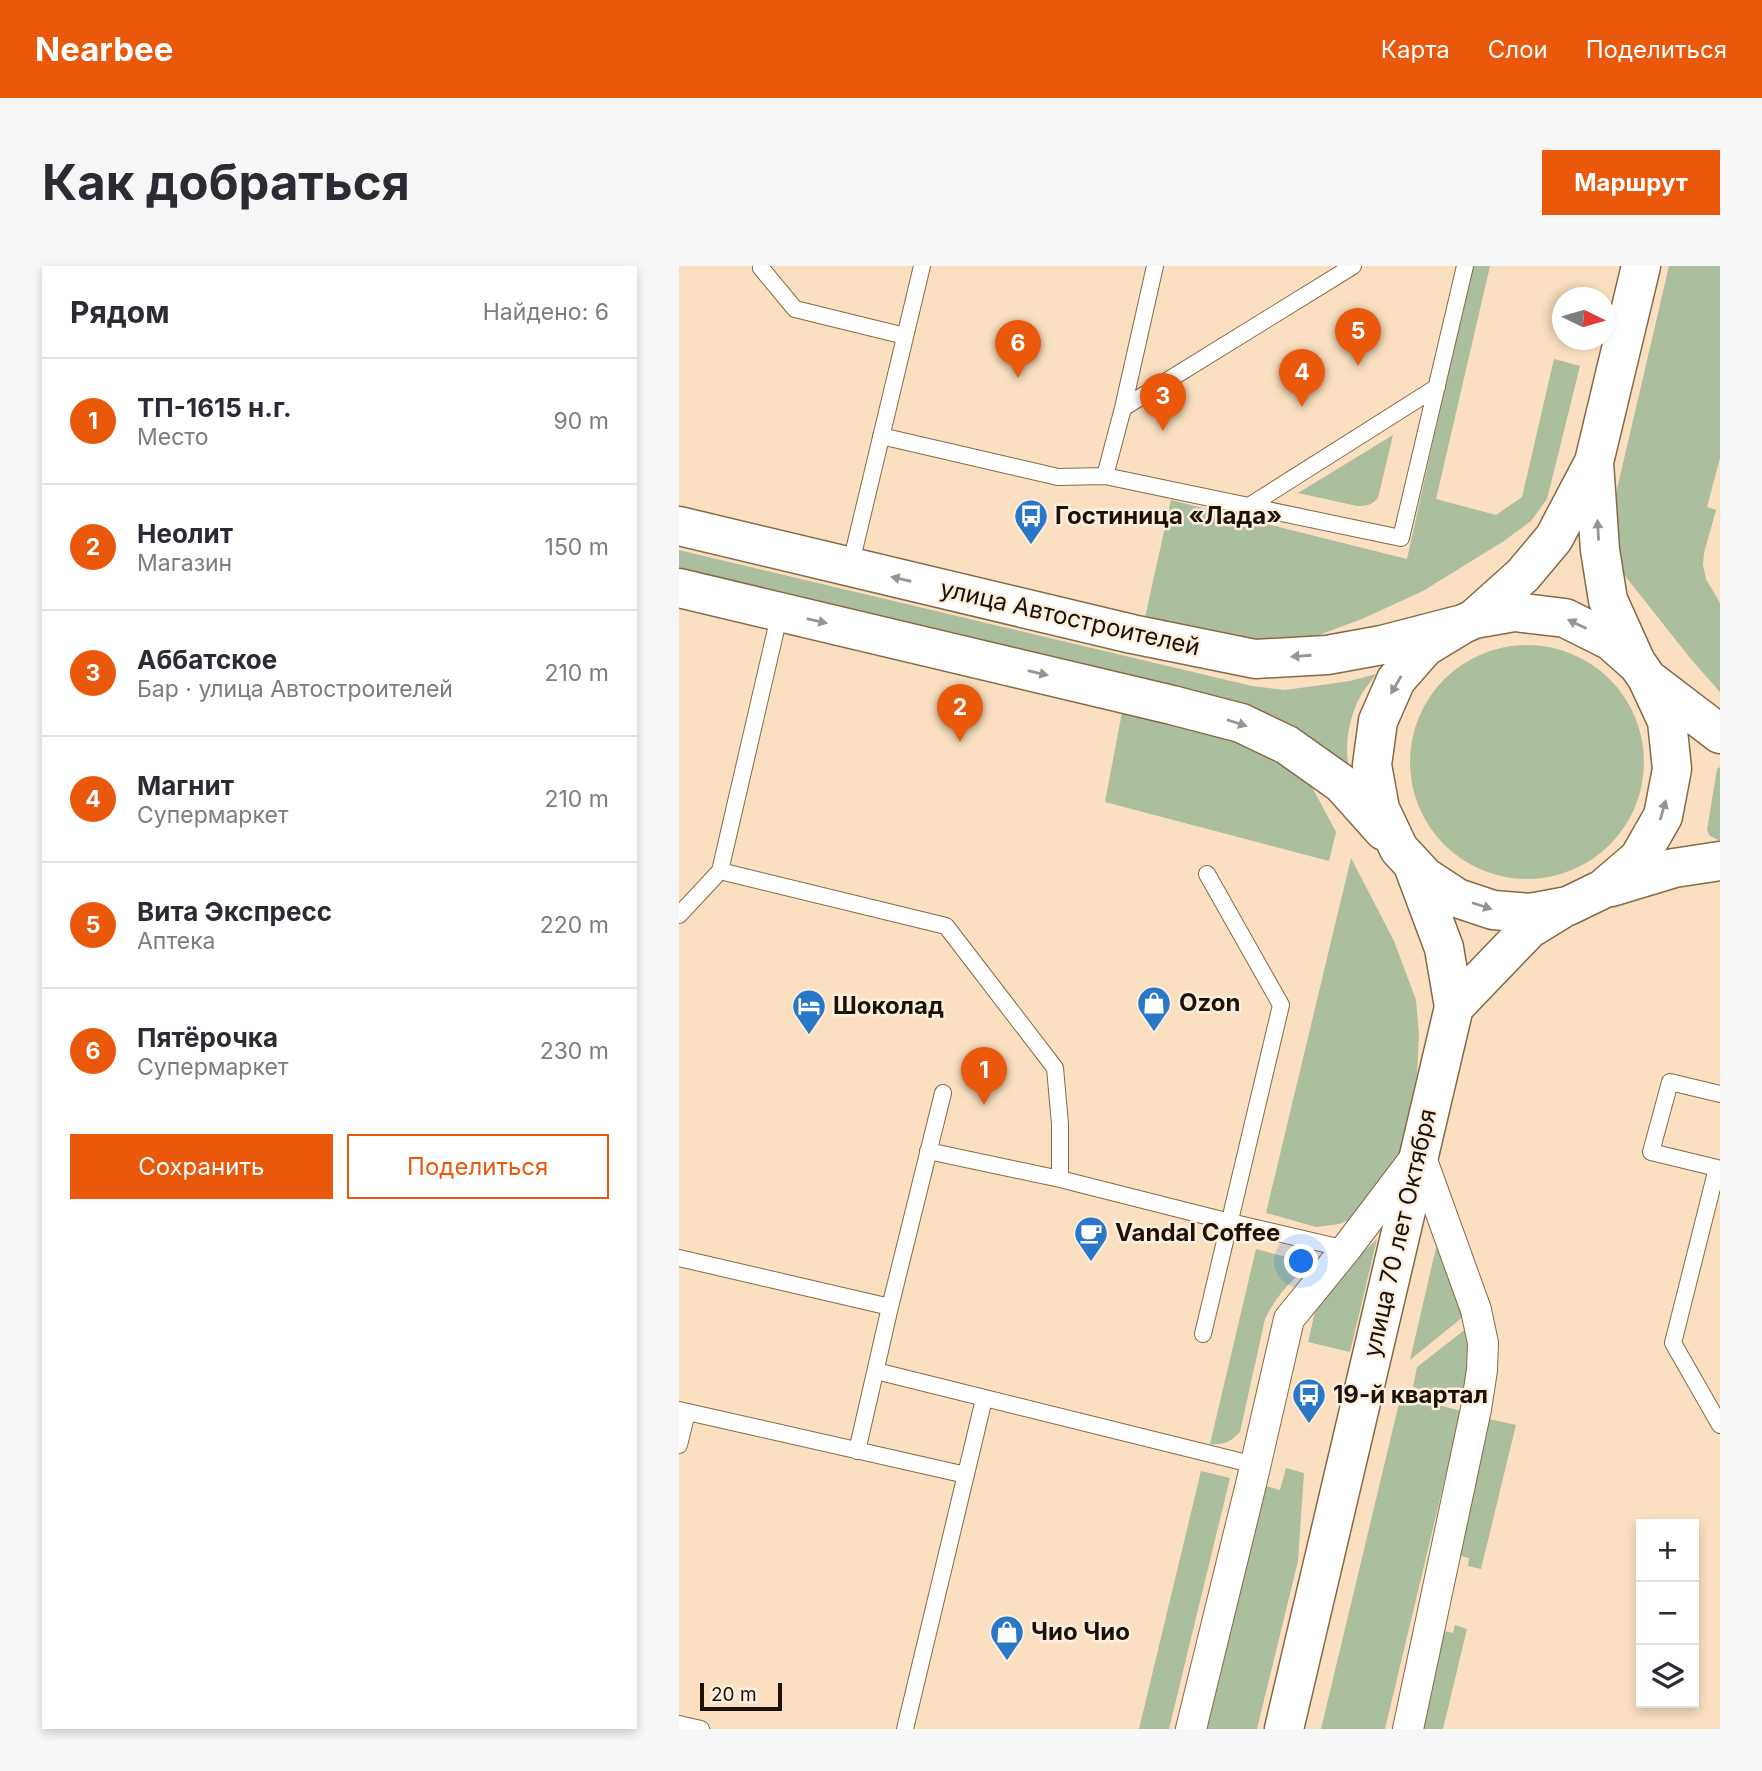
<!DOCTYPE html>
<html lang="ru">
<head>
<meta charset="utf-8">
<style>
  :root { --surface:#fff; --page:#f7f7f7; --text:#2b2b33; --muted:#7c7c81; --line:#e1e1e2; --accent:#ea580c }
  body { margin:0; font-family:Inter,sans-serif; background:var(--page); color:var(--text) }
  .controls { position:absolute; right:21px; bottom:21px; display:grid; overflow:hidden; border-radius:0px; box-shadow:0 4px 10px #0003 }
  .controls button { width:63px; height:63px; display:grid; place-items:center; padding:0; border:0; border-bottom:2px solid var(--line); background:var(--surface); color:var(--text); font:35px sans-serif }
  .compass { position:absolute; left:873px; top:21px; width:63px; height:63px; border-radius:50%; background:var(--surface); box-shadow:0 4px 10px #0003; rotate:95deg }
  .scale { position:absolute; left:21px; bottom:18px; width:82px; box-sizing:border-box; padding-left:7px; border:4px solid #1d1104; border-top:0; font-size:19px; line-height:24px; white-space:nowrap; color:#1d1104; -webkit-text-stroke:5px #fdefe0; paint-order:stroke }
  .you { position:absolute; left:623px; top:996px; width:24px; height:24px; margin:-18px; border:5px solid #fff; border-radius:50%; background:#1a73e8; box-shadow:0 0 0 10px #1a73e833 }
  .badge { display:grid; place-items:center; width:46px; height:46px; border-radius:50%; background:var(--accent); color:#fff; font-size:23px; font-weight:700 }
  .pin { position:absolute; translate:-50% -58px; filter:drop-shadow(0 2px 4px #0008) }
  .pin::after { content:''; position:absolute; top:37px; width:24px; height:21px; background:inherit; clip-path:polygon(0 0,100% 0,50% 100%) }
  .list { margin:0; padding:0; list-style:none }
  h2 { display:flex; justify-content:space-between; align-items:center; height:91px; margin:0; padding:0 28px; font-size:30px }
  h2 small { font-size:23px; font-weight:400; color:var(--muted) }
  .list li { display:grid; grid-template-columns:46px 1fr auto; gap:21px; align-items:center; box-sizing:border-box; height:126px; padding:0 28px; border-top:2px solid var(--line) }
  .list b { display:block; font-size:26px; white-space:nowrap }
  .list p { margin:0; font-size:23px; white-space:nowrap; color:var(--muted) }
  .list em { font-size:23px; font-style:normal; color:var(--muted) }
  .actions { display:flex; gap:14px; padding:21px 28px }
  .actions a { flex:1; padding:16px 0; border:2px solid var(--accent); border-radius:0px; text-align:center; font-size:24px; color:var(--accent) }
  .actions .main { background:var(--accent); color:#fff }
  .icon { flex:none; width:38px; height:38px; fill:none; stroke:currentColor; stroke-width:2; stroke-linecap:round; stroke-linejoin:round }
  .map { position:relative; flex:none; width:1041px; height:1463px; overflow:hidden; border-radius:0px }
  header { display:flex; align-items:center; gap:42px; box-sizing:border-box; height:98px; padding:0 35px; background:var(--accent); color:#fff }
  header strong { font-size:33px }
  nav { display:flex; gap:38px; margin-inline-start:auto; font-size:24px }
  .intro { display:flex; align-items:center; justify-content:space-between; box-sizing:border-box; height:168px; padding:0 42px }
  h1 { margin:0; font-size:49px }
  .button { padding:18px 32px; border-radius:0px; background:var(--accent); color:#fff; font-size:24px; font-weight:700 }
  main { display:flex; gap:42px; padding:0 42px }
  aside { flex:1; background:var(--surface); border-radius:0px; box-shadow:0 4px 10px #0003 }
  .map>svg:first-child { display:block }
  .green { fill:#abbe9d }
  .lines { fill:none; stroke-linecap:round; stroke-linejoin:round }
  .service-casing { stroke:#866945; stroke-width:18 }
  .minor-casing { stroke:#866945; stroke-width:32 }
  .secondary-casing { stroke:#866945; stroke-width:41 }
  .service { stroke:#fff; stroke-width:16 }
  .minor { stroke:#fff; stroke-width:30 }
  .secondary { stroke:#fff; stroke-width:38 }
  .oneway { fill:#99948e }
  .labels { text-anchor:middle; stroke-width:5; stroke-linejoin:round; paint-order:stroke }
  .poi-label { font-size:24px; font-weight:bold; fill:#1d1104; stroke:#fdefe0; text-anchor:start }
  .street-label { font-size:24px; fill:#1d1104; stroke:#fdefe0 }
</style>
</head>
<body>
<header>
<strong>Nearbee</strong>
<nav><a>Карта</a><a>Слои</a><a>Поделиться</a></nav>
</header>
<div class="intro"><h1>Как добраться</h1><a class="button">Маршрут</a></div>
<main>
<aside>
<h2>Рядом<small>Найдено: 6</small></h2>
<ul class="list">
<li><span class="badge">1</span><div><b>ТП-1615 н.г.</b><p>Место</p></div><em>90 m</em></li>
<li><span class="badge">2</span><div><b>Неолит</b><p>Магазин</p></div><em>150 m</em></li>
<li><span class="badge">3</span><div><b>Аббатское</b><p>Бар · улица Автостроителей</p></div><em>210 m</em></li>
<li><span class="badge">4</span><div><b>Магнит</b><p>Супермаркет</p></div><em>210 m</em></li>
<li><span class="badge">5</span><div><b>Вита Экспресс</b><p>Аптека</p></div><em>220 m</em></li>
<li><span class="badge">6</span><div><b>Пятёрочка</b><p>Супермаркет</p></div><em>230 m</em></li>
</ul>
<div class="actions"><a class="main">Сохранить</a><a>Поделиться</a></div>
</aside>
<div class="map">
<svg width="1041" height="1463" viewBox="0 0 1041 1463">
  <rect width="100%" height="100%" fill="#fae0c0"/>
  <path class="green" d="M793,0H811L757,233L817,249L843,231L875,93L901,100L868,233L852,255L825,275L744,325L683,353L640,369L608,375H580L465,356L492,234L728,293Z
    M990,0H1041V192L1028,241L1037,244L1025,287L1024,299L1027,313L1041,337V426L1011,392L947,311L938,296L935,236Z
    M714,169L699,232C693,239 688,240 678,240L619,227Z
    M0,284L573,420L606,424L671,415L697,408C692,416 685,423 681,431C670,451 665,480 670,502L0,315Z
    M731 496a117 117 0 1 1 234 0a117 117 0 1 1-234 0Z
    M444,441L515,459L598,490L632,519L657,566L650,595L426,536Z
    M1041,501V575L1031,570L1028,564L1038,503Z
    M672,592L715,675L737,734L740,768L738,808L722,880L714,907L675,952L660,958L637,961L587,947Z
    M698,973L671,1086L629,1076L640,1028Z
    M759,973L785,1050L731,1094Z
    M577,983L631,997C613,1014 597,1030 586,1053L561,1166C552,1176 544,1179 531,1178Z
    M788,1062L790,1095L785,1135L734,1121L738,1101Z
    M722,1129L782,1145L706,1463H642Z
    M806,1152L837,1159L802,1303L789,1300L790,1292L774,1288Z
    M607,1202L625,1207L619,1295L578,1463H521L580,1218L601,1224Z
    M522,1205L551,1212L490,1463H460Z
    M776,1359L788,1363L764,1463H733L756,1363L774,1367Z"/>
  <g class="lines">
    <g class="service-casing">
      <path id="service" d="M83,0L82,2L116,43L226,70
        M444,142L674,0
        M202,170L379,211L426,210L444,142L476,0
        M426,210L722,272L786,0
        M570,240L758,121
        M171,301L243,0
        M41,605L267,660L376,802L381,858V913L551,956L667,983
        M0,649L41,605L101,346
        M1041,828L991,816L972,886L1038,902L994,1077L1041,1159
        M249,885L381,913
        M0,992L211,1041L178,1185
        M211,1041L264,827
        M524,1068L602,739L528,608
        M197,1105L576,1199
        M0,1144L287,1209
        M0,1179L8,1146
        M0,1458L22,1463
        M226,1463L305,1133"/>
    </g>
    <g class="minor-casing">
      <path id="minor" d="M512,1463L573,1214L610,1053L667,983L736,892
        M729,1463L797,1143L803,1104L804,1077L797,1044L740,886"/>
    </g>
    <g class="secondary-casing">
      <path id="secondary" d="M0,260L453,368L576,393L648,389L703,379L784,358L795,353L835,346L886,352L932,375L959,399L968,412L988,455L993,503L984,550L960,592L924,623L889,640L851,647L814,644L778,632L746,611L720,583L701,543L693,499L699,455L717,414L746,381L784,358
        M0,322L493,439L562,457L608,479L663,518L705,565
        M795,353L844,309L875,272L915,196
        M956,394L929,334L921,284L915,196L962,0
        M973,416L1041,468
        M932,621L995,602L1041,595
        M775,741L850,663L881,644
        M605,1463L775,741L765,682L734,599"/>
    </g>
    <use href="#service" class="service"/>
    <use href="#minor" class="minor"/>
    <use href="#secondary" class="secondary"/>
  </g>
  <defs><path id="oneway-solid" d="M-6-.8H1V-3.2L6.5 0L1 3.2V.8H-6Z" transform="scale(1.75)"/></defs>
  <g class="oneway">
    <use href="#oneway-solid" transform="translate(919 264) rotate(-93)"/>
    <use href="#oneway-solid" transform="translate(222 313) rotate(-167)"/>
    <use href="#oneway-solid" transform="translate(138 355) rotate(13)"/>
    <use href="#oneway-solid" transform="translate(898 358) rotate(-154)"/>
    <use href="#oneway-solid" transform="translate(622 390) rotate(176)"/>
    <use href="#oneway-solid" transform="translate(359 407) rotate(13)"/>
    <use href="#oneway-solid" transform="translate(717 419) rotate(120)"/>
    <use href="#oneway-solid" transform="translate(558 457) rotate(18)"/>
    <use href="#oneway-solid" transform="translate(984 544) rotate(-74)"/>
    <use href="#oneway-solid" transform="translate(803 640) rotate(18)"/>
  </g>
  <defs>
    <g id="bus-pin" transform="scale(1.75)"><path d="M0 17L-7.5 6A9.5 9.5 0 1 1 7.5 6Z" fill="#2878c7" stroke="#fdefe0"/><path d="M-5-6H5V4H4V6H2V4H-2V6H-4V4H-5ZM-3.5-4V0h7V-4ZM-3.5 1.2v1.5H-2V1.2ZM2 1.2v1.5H3.5V1.2Z" fill="#fff"/></g>
    <g id="shop-pin" transform="scale(1.75)"><path d="M0 17L-7.5 6A9.5 9.5 0 1 1 7.5 6Z" fill="#2878c7" stroke="#fdefe0"/><path d="M-5-2.5h2.3a2.7 3.5 0 0 1 5.4 0H5L5.5 6h-11ZM-1.5-2.5h3a1.5 2.3 0 0 0-3 0Z" fill="#fff"/></g>
    <g id="hotel-pin" transform="scale(1.75)"><path d="M0 17L-7.5 6A9.5 9.5 0 1 1 7.5 6Z" fill="#2878c7" stroke="#fdefe0"/><path d="M-6-4.5h1.5V1H6V5H4.5V3h-9V5H-6ZM-4 0a1.8 1.8 0 1 1 3.6 0ZM.5 0V-2.5h3Q6-2.5 6 0Z" fill="#fff"/></g>
    <g id="cafe-pin" transform="scale(1.75)"><path d="M0 17L-7.5 6A9.5 9.5 0 1 1 7.5 6Z" fill="#2878c7" stroke="#fdefe0"/><path d="M-5.5-4.5H6V0H3Q3 3.5 0 3.5H-2.5Q-5.5 3.5-5.5 0ZM3-3.2v2h1.7v-2ZM-6 4.5H4V6H-6Z" fill="#fff"/></g>
  </defs>
  <g fill-rule="evenodd">
    <use href="#bus-pin" x="352" y="250"/>
    <use href="#shop-pin" x="475" y="737"/>
    <use href="#hotel-pin" x="130" y="740"/>
    <use href="#cafe-pin" x="412" y="967"/>
    <use href="#bus-pin" x="630" y="1129"/>
    <use href="#shop-pin" x="328" y="1366"/>
  </g>
  <g class="labels">
    <g class="poi-label">
      <text x="376" y="258">Гостиница «Лада»</text>
      <text x="500" y="745">Ozon</text>
      <text x="154" y="748">Шоколад</text>
      <text x="436" y="975">Vandal Coffee</text>
      <text x="654" y="1137">19-й квартал</text>
      <text x="352" y="1374">Чио Чио</text>
    </g>
    <g class="street-label">
      <text transform="translate(391 352) rotate(13)" y="8">улица Автостроителей</text>
      <text transform="translate(721 967) rotate(-77)" y="8">улица 70 лет Октября</text>
    </g>
  </g>
</svg>
<div class="controls">
<button>+</button>
<button>−</button>
<button><svg class="icon" aria-label="layers" viewBox="0 0 24 24"><path d="M12 4l9 5-9 5-9-5zM3 14l9 5 9-5"/></svg></button>
</div>
<svg class="compass" viewBox="-18 -18 36 36"><path d="M0-13l5 13h-10z" fill="#e53935"/><path d="M0 13l5-13h-10z" fill="#7c7c81"/></svg>
<div class="scale">20 m</div>
<div class="you"></div>
<div class="pin badge" style="left:305px;top:839px">1</div>
<div class="pin badge" style="left:281px;top:476px">2</div>
<div class="pin badge" style="left:484px;top:165px">3</div>
<div class="pin badge" style="left:623px;top:141px">4</div>
<div class="pin badge" style="left:679px;top:100px">5</div>
<div class="pin badge" style="left:339px;top:112px">6</div>
</div>
</main>
</body>
</html>
